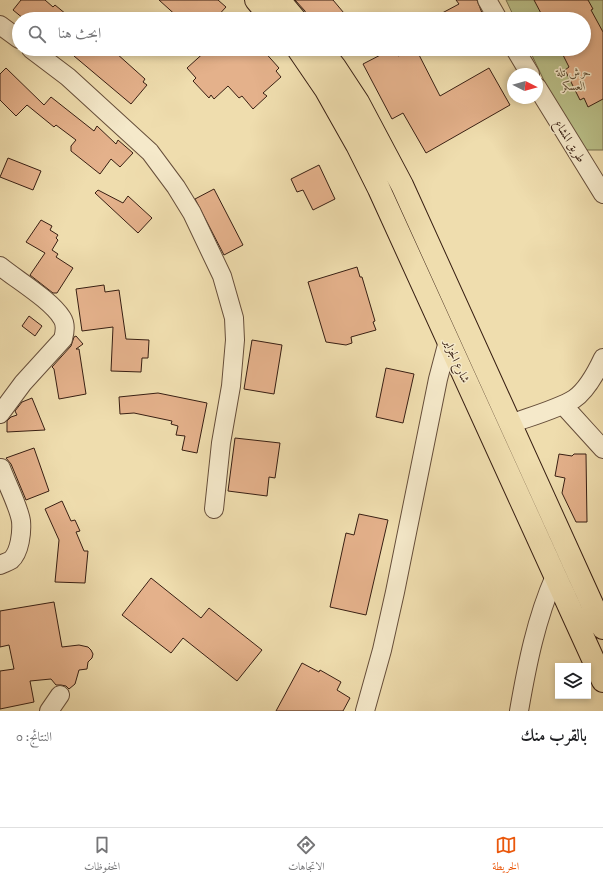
<!DOCTYPE html>
<html lang="ar">
<head>
<meta charset="utf-8">
<style>
  :root { --surface:#fff; --page:#f2f2f2; --text:#202124; --muted:#757577; --line:#e0e0e0; --accent:#ea580c }
  body { margin:0; font-family:"IM FELL DW Pica",Amiri,serif; background:var(--page); color:var(--text); direction:rtl }
  .controls { position:absolute; right:12px; bottom:12px; display:grid; overflow:hidden; border-radius:0px; box-shadow:0 2px 6px #0003 }
  .controls button { width:36px; height:36px; display:grid; place-items:center; padding:0; border:0; border-bottom:1px solid var(--line); background:var(--surface); color:var(--text); font:20px sans-serif }
  .compass { position:absolute; left:507px; top:68px; width:36px; height:36px; border-radius:50%; background:var(--surface); box-shadow:0 2px 6px #0003; rotate:96deg }
  .list { margin:0; padding:0; list-style:none }
  h2 { display:flex; justify-content:space-between; align-items:center; height:52px; margin:0; padding:0 16px; font-size:17px }
  h2 small { font-size:13px; font-weight:400; color:var(--muted) }
  .icon { flex:none; width:22px; height:22px; fill:none; stroke:currentColor; stroke-width:2; stroke-linecap:round; stroke-linejoin:round }
  .map { position:relative; flex:none; width:603px; height:711px; overflow:hidden; direction:ltr }
  .search { position:absolute; background:var(--surface); box-shadow:0 2px 6px #0003; left:12px; right:12px; top:12px; height:44px; display:flex; align-items:center; gap:10px; box-sizing:border-box; padding:0 14px; border-radius:22px; color:var(--muted); font-size:15px }
  .sheet { height:116px; background:var(--surface) }
  nav { display:flex; justify-content:space-around; align-items:center; box-sizing:border-box; height:56px; border-top:1px solid var(--line); background:var(--surface); font-size:11px; color:var(--muted) }
  nav a { display:grid; justify-items:center; gap:2px }
  nav .on { color:var(--accent) }
  .map>svg:first-child { display:block }
  .green { fill:#bac089; stroke:#79704e }
  .building { fill:#e4b18b; stroke:#381f13 }
  .lines { fill:none; stroke-linecap:round; stroke-linejoin:round }
  .street-casing { stroke:#664e3a; stroke-width:20 }
  .primary-casing { stroke:#381f13; stroke-width:24 }
  .street { stroke:#f5e9ca; stroke-width:18 }
  .primary { stroke:#efddae; stroke-width:22 }
  .labels { text-anchor:middle; stroke-width:3; stroke-linejoin:round; paint-order:stroke }
  .park-label { font-size:12px; font-style:italic; fill:#5f4f36; stroke:#f5e9ca }
  .street-label { font-size:12px; fill:#381f13; stroke:#f5e9ca }
</style>
</head>
<body>
<div class="map">
<svg width="603" height="711" viewBox="0 0 603 711">
  <rect width="100%" height="100%" fill="#efddae"/>
  <filter id="stains"><feTurbulence type="fractalNoise" baseFrequency=".005" numOctaves="4"/><feColorMatrix values="0 0 0 0 .2 0 0 0 0 .09 0 0 0 0 .02 0 0 0 .5 -.17"/></filter>
  <radialGradient id="worn" r=".72"><stop offset=".6" stop-color="#630" stop-opacity="0"/><stop offset="1" stop-color="#630" stop-opacity=".3"/></radialGradient>
  <path class="green" d="M506,0H603V150H577L529,49H584V19H515Z"/>
  <path class="building" d="M21,0H45L53,7L55,5L72,19H24L13,10Z
    M159,0H218L226,7L215,19H180Z
    M295,0H333L349,19H307L305,11Z
    M456,0H477L482,13L473,19H431L459,4Z
    M534,0H588L593,9L591,10L603,32V99L588,107L584,98L580,100L565,70L569,67L560,49H584V19H544Z
    M80,49H107L114,56L116,53L145,79L143,82L147,85L131,104L74,56Z
    M208,49H262L279,68L276,71L281,77L263,93L267,96L253,109L242,96L239,98L228,86L214,99L211,95L209,98L193,81L196,78L187,68Z
    M392,49H395L398,56L412,49H416L440,96L489,68L510,105L426,153L403,113L392,119L363,64Z
    M6,68L44,105L51,97L94,131L97,126L116,144L118,140L133,153L120,167L111,159L100,174L71,151V146L76,140L56,125L54,127L27,105L16,116L0,100V74Z
    M8,158L41,171L33,190L0,177Z
    M319,165L335,199L313,210L303,190L297,192L291,179Z
    M214,189L243,245L224,255L195,199Z
    M98,190L123,203L128,196L152,218L138,233L95,193Z
    M41,220L52,226L50,230L58,235L56,238L58,240L52,250L58,254L56,257L73,268L57,293H53L30,275L45,253L26,242Z
    M357,267L360,277H362L375,321L373,322L376,330L351,337L352,343L346,345L326,342L308,282Z
    M104,285L105,292L119,290L126,339L149,340L148,358H142L141,372L111,371L113,327L82,331L76,289Z
    M29,316L42,326L35,336L22,326Z
    M76,336L83,344L76,349H79L86,394L59,399L54,369L52,367L71,346L74,337Z
    M252,340L282,345L274,394L244,389Z
    M386,368L414,374L403,423L376,417Z
    M158,393L207,403L197,453L182,450L185,436L176,435L178,426L171,424L172,421L134,413L120,414L119,397Z
    M32,398L45,430L7,432V421L11,417L17,415L15,411L22,402Z
    M235,438L280,443L275,478L269,477L267,496L228,491Z
    M34,448L49,491L26,500L11,464L6,458Z
    M559,454L572,456L574,454H586L587,522H576L562,493L565,478L555,476Z
    M62,501L71,521L75,520L80,531L76,532L84,551H88L85,583L55,582L59,540L45,509Z
    M359,514L388,520L366,615L330,607L346,533L354,535Z
    M151,578L201,618L209,608L262,650L237,681L183,638L171,653L122,615Z
    M54,602L62,647L79,645L88,647L91,650L93,654L92,658L88,662L87,669L79,670L75,684L69,689L66,686L61,685H56L51,679L30,681L34,702L0,709V671L14,669L9,645L0,647V611Z
    M302,663L319,672L320,670L341,682L337,690L350,698L343,711H276Z"/>
  <g class="lines">
    <g class="street-casing">
      <path id="street" d="M487,0L498,19
        M0,25L19,39
        M31,49L68,77L150,152L176,187L192,213L222,276L234,318L235,340L231,386L221,443L214,509
        M515,49L530,74
        M537,87L603,194
        M0,266C17,280 51,300 62,318C66,324 65,332 63,339L23,383L0,414
        M563,405L603,449
        M510,424C529,417 558,409 574,399C587,390 596,373 603,358
        M0,565C4,563 8,562 11,560C20,552 22,532 21,521C19,507 6,482 1,468
        M49,711L60,695
        M365,711L382,650L395,592L438,379L448,341
        M519,711C527,665 536,619 555,576"/>
    </g>
    <g class="primary-casing">
      <path id="primary" d="M256,0L272,19
        M279,0L295,19
        M298,49L326,90L357,145L379,189L603,681
        M321,49L335,67L358,102L402,185L603,628"/>
    </g>
    <use href="#street" class="street"/>
    <use href="#primary" class="primary"/>
  </g>
  <g class="labels">
    <g class="park-label">
      <text x="574" y="76">حرش تلة<tspan x="574" dy="14">العسكر</tspan></text>
    </g>
    <g class="street-label">
      <text transform="translate(570 141) rotate(58)" y="4">طريق المشاع</text>
      <text transform="translate(457 361) rotate(66)" y="4">شارع الجزاير</text>
    </g>
  </g>
  <rect width="100%" height="100%" filter="url(#stains)"/>
  <rect width="100%" height="100%" fill="url(#worn)"/>
</svg>
<div class="controls">
<button><svg class="icon" aria-label="layers" viewBox="0 0 24 24"><path d="M12 4l9 5-9 5-9-5zM3 14l9 5 9-5"/></svg></button>
</div>
<svg class="compass" viewBox="-18 -18 36 36"><path d="M0-13l5 13h-10z" fill="#e53935"/><path d="M0 13l5-13h-10z" fill="#757577"/></svg>
<div class="search"><svg class="icon" aria-label="search" viewBox="0 0 24 24"><circle cx="10" cy="10" r="6"/><path d="M15 15l6 6"/></svg>ابحث هنا</div>
</div>
<section class="sheet">
<h2>بالقرب منك<small>النتائج: 0</small></h2>
<ul class="list">
</ul>
</section>
<nav>
<a class="on"><svg class="icon" aria-label="map" viewBox="0 0 24 24"><path d="M3 6l6-2 6 2 6-2v14l-6 2-6-2-6 2zM9 4v14M15 6v14"/></svg>الخريطة</a>
<a><svg class="icon" aria-label="directions" viewBox="0 0 24 24"><path d="M12 3l9 9-9 9-9-9zM9 14v-3h6M13 9l2 2-2 2"/></svg>الاتجاهات</a>
<a><svg class="icon" aria-label="saved" viewBox="0 0 24 24"><path d="M7 4h10v16l-5-4-5 4z"/></svg>المحفوظات</a>
</nav>
</body>
</html>
